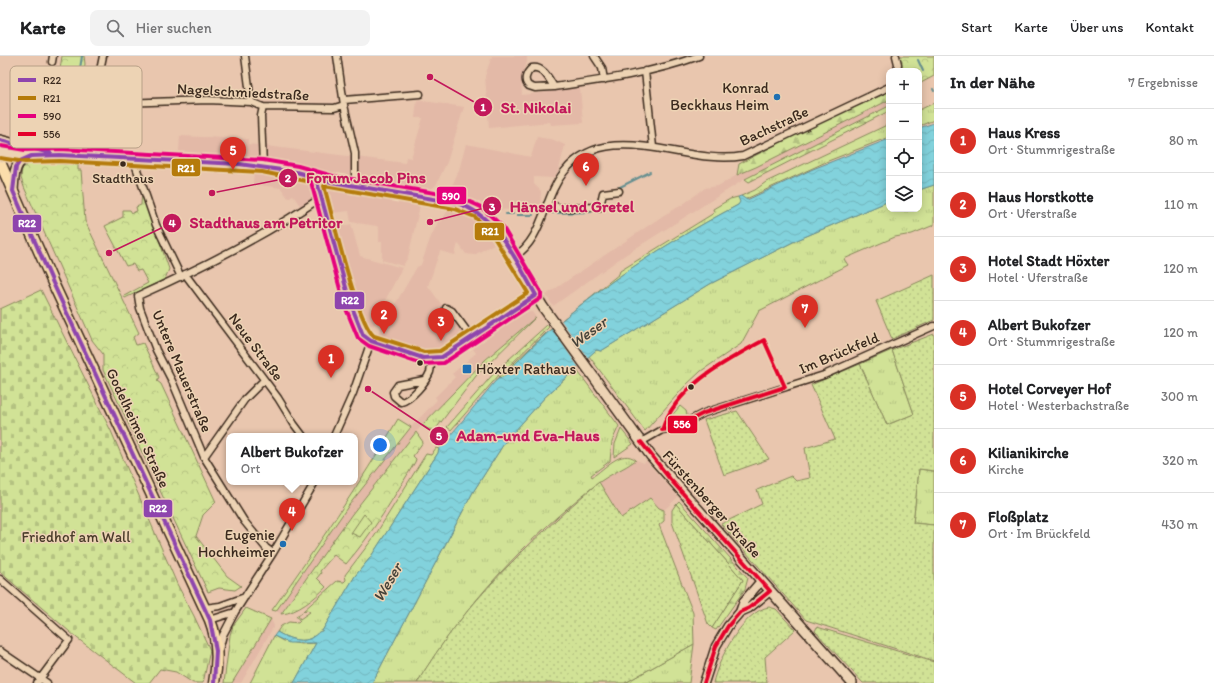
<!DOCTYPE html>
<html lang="de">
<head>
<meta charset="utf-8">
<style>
  :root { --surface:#fff; --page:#f2f2f2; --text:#202124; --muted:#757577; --line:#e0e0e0; --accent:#d93025 }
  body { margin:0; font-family:Itim,sans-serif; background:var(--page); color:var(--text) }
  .controls { position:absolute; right:12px; top:12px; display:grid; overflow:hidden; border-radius:8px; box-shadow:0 2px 10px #0003 }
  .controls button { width:36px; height:36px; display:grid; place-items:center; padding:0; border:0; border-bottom:1px solid var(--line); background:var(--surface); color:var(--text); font:20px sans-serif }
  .you { position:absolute; left:380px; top:389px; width:14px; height:14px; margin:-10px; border:3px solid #fff; border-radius:50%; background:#1a73e8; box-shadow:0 0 0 6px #1a73e833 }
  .badge { display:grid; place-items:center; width:26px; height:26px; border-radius:50%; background:var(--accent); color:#fff; font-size:13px; font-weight:700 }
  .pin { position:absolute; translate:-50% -33px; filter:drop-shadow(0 1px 2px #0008) }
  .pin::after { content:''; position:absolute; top:21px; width:14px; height:12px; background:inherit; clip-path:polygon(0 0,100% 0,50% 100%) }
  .popup { position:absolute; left:226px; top:377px; width:132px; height:52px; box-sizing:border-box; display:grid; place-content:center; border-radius:8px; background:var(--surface); filter:drop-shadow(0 1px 3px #0005); font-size:13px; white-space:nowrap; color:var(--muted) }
  .popup b { font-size:15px; color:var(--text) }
  .popup::after { content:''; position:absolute; left:50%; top:100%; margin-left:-8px; border:8px solid transparent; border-top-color:var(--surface) }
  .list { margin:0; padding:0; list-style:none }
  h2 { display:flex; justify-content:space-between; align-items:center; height:52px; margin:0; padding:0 16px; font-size:17px }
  h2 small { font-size:13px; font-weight:400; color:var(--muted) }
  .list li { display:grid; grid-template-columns:26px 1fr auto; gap:12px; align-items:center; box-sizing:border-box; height:64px; padding:0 16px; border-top:1px solid var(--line) }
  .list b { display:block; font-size:15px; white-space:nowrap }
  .list p { margin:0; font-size:13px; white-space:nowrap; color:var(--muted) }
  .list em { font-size:13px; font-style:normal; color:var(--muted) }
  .icon { flex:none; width:22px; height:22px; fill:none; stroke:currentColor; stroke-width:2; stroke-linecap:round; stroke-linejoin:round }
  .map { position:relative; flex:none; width:934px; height:627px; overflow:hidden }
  header { display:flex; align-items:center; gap:24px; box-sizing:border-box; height:56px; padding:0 20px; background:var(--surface); border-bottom:1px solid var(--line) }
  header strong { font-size:19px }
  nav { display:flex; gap:22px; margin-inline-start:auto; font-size:14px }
  .search { width:280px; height:36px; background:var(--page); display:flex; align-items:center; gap:10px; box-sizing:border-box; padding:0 14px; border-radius:8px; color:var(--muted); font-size:15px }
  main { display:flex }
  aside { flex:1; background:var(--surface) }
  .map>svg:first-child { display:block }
  .built { fill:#e3b9a7 }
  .grass { fill:url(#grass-tufts); stroke:#86865a }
  .forest { fill:url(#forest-firs); stroke:#86865a }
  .cemetery { fill:url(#cemetery-stones); stroke:#86865a }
  .park { fill:url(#park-crowns); stroke:#86865a }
  .garden { fill:url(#garden-dots); stroke:#86865a }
  .pitch { fill:#d1e296; stroke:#86865a }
  .water { fill:url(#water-waves); stroke:#668f90 }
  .pier { fill:#e9c6ae }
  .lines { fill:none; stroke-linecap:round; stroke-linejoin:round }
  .stream { stroke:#668f90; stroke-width:2 }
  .minor-casing { stroke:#3b2a1e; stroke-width:9 }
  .tertiary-casing { stroke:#3b2a1e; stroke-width:11 }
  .secondary-casing { stroke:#3b2a1e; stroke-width:12 }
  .primary-casing { stroke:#3b2a1e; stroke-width:13 }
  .minor { stroke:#edd3b4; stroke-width:6 }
  .tertiary { stroke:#edd3b4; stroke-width:8 }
  .secondary { stroke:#edd3b4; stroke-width:9 }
  .primary { stroke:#fbddab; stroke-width:10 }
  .bus-1-casing { stroke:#edd3b4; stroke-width:7 }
  .bus-2-casing { stroke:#edd3b4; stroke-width:7 }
  .bus-3-casing { stroke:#edd3b4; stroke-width:7 }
  .bus-4-casing { stroke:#edd3b4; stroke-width:7 }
  .bus-1 { stroke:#8e44ad; stroke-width:4 }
  .bus-2 { stroke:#b57b0a; stroke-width:4 }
  .bus-3 { stroke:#e5007d; stroke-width:4 }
  .bus-4 { stroke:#e4002b; stroke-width:4 }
  .poi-dot { fill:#1f6fb2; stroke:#edd3b4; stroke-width:1.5 }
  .bus-dot { fill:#3b2a1e; stroke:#edd3b4; stroke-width:1.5 }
  .labels { text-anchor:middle; stroke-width:3; stroke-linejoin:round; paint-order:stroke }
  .bus-label { font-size:14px; fill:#3b2a1e; stroke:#edd3b4 }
  .poi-label { font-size:15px; fill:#3b2a1e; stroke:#edd3b4; text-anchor:end }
  .street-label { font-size:15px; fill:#3b2a1e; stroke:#edd3b4 }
  .park-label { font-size:15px; fill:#4a3c2a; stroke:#edd3b4 }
  .water-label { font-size:16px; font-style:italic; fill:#46433a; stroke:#edd3b4 }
  .key { fill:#edd3b4; stroke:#b8a087; stroke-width:1 }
  .key-label { font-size:11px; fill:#3b2a1e }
  .leader { fill:none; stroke:#c2185b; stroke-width:1.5 }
  .callout-dot { fill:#c2185b; stroke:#edd3b4; stroke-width:1.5 }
  .mark-label { font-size:12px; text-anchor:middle; font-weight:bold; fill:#fff }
  .callout-label { font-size:16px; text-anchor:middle; font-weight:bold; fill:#c2185b; stroke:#edd3b4; stroke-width:3; stroke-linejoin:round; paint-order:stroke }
  .line-badge { stroke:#edd3b4; stroke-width:1.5 }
  .badge-label { font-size:11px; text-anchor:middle; font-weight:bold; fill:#fff }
</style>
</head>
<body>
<header>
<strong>Karte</strong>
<div class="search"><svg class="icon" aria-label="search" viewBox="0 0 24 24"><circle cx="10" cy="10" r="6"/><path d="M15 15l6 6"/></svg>Hier suchen</div>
<nav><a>Start</a><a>Karte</a><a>Über uns</a><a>Kontakt</a></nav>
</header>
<main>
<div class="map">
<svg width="934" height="627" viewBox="0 0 934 627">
  <defs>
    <pattern id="grass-tufts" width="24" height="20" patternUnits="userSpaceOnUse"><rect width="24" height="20" fill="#d1e296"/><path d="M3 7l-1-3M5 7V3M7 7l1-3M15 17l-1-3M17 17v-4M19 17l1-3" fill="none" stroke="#b4c281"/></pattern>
    <pattern id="forest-firs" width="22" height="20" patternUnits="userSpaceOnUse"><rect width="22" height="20" fill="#d1e296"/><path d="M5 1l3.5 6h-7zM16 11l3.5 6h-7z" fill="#b4c281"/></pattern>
    <pattern id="cemetery-stones" width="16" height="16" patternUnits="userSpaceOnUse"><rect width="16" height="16" fill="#d1e296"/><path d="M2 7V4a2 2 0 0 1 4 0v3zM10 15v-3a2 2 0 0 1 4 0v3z" fill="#b4c281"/></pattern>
    <pattern id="park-crowns" width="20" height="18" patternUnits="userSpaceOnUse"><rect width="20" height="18" fill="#d1e296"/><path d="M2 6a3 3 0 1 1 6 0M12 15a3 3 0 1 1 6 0" fill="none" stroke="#b4c281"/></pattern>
    <pattern id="garden-dots" width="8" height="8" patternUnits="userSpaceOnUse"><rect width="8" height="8" fill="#d1e296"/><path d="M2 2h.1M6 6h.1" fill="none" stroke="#b4c281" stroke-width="1.8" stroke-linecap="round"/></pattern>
    <pattern id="water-waves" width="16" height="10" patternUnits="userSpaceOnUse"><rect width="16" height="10" fill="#82d2dc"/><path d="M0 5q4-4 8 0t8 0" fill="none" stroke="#71b4bc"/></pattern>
  </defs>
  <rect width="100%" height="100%" fill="#e9c6ae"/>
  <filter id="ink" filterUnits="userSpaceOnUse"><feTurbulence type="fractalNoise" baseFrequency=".025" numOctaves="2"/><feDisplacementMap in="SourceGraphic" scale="8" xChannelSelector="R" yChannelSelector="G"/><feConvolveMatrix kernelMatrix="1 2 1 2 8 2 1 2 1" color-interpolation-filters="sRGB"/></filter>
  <g filter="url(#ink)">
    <path class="built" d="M492,0H527V6L521,22L522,39L580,32L583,67L551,69L550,66L489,72L485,20Z
      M417,44L464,51L447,106L436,129L430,134L419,136V143L421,145L408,201L403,210L382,204V186H379V173L377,170L351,166L349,155L332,157L334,165L330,166L323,139L302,153L293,139L288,142L281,132L253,128L254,114L245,101L179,95L180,80L248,83V88L405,107L406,101L411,102L423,62H415Z
      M889,44V50L745,123L625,199L553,250L546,239L664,159L682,149L705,132L718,130L737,119L756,111Z
      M537,81L554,84L565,89L559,113L554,122L534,121V128L541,135L540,153L482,154L451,132L459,114L466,88L531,101Z
      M448,154L466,160L467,155L489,172L499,185L474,199L466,198L458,187L455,199L440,195L428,230L465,281L439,296L427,298L377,279L417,211L421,209L430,183L438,166H441Z
      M351,168L360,200L402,212L376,262L375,268L362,273L333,173Z
      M532,256L536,261L485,304L416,376L352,458L281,558L276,555L349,449L408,374L437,344L435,341L455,321L452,318L476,297L473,293L510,259Z
      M636,404L644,407L646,405L678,441L664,454L659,452L650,442L622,462L599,426Z
      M271,563L274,570L241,627H232Z"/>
    <path class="grass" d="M934,47V64L919,70V54Z
      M889,68V81L828,105L744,144L741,140L755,134L766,126Z
      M934,129V169L912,178L895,181L844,203L848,209L759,255L741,288L701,315L685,330L645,375L589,300L596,294L601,295L710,228L797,184L889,145V153H919V134Z
      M738,141L741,146L738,149C653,194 568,249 503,321L498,322L546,277L619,218L620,215L714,157L713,153L730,143Z
      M536,261L476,320L435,374L428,373L422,369L485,304Z
      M547,269L549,271L502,317L498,313Z
      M892,294L914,358L887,369L860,308Z
      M576,313L619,370L612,385L610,405L591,419L592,421C605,413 621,392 636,404C624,413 610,418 598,427C528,481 462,552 417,627H372L473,436L505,386L545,341Z
      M495,316L499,319L451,374L447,371Z
      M680,350L686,355L687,359L673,367L674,369L669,368V363Z
      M398,363L411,371L349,449L276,555L272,554C317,491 359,429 398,363Z
      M621,373L633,388L614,401L615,388Z
      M436,392L439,393L438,397L370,502L355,520L322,575C317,576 318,578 314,580C304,589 287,582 277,576L281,570L289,566L298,567L300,565L296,560L303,556L298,560L300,563L310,556L307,554L303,555L337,525L344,526L346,524L345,519L374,481L426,398L431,399Z
      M919,413L934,415V469L913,467Z
      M246,552L271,563L232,627H224L230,579L233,570Z
      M274,580L283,585L301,588L316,587L294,627H250Z
      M694,588L689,627H625Z"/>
    <path class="forest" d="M889,36V44L756,111L737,119L739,108L806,73Z
      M889,50V55L749,126L745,123Z
      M679,445L748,522L745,533L716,574L712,572L743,524L676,448Z"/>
    <path class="cemetery" d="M41,234L111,375L177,528L194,560L210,594L203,627H193L176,616L160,613L149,627H136L77,582L0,516V253Z"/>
    <path class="park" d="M62,0H84L85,8L74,74L61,77L59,91L49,89Z
      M900,0H934V20L919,28V15H903Z
      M32,106L78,109V114H81L85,165L139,277L133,281L136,289L143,287L159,321L157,325L161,328L216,446L203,459L196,480L227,520L241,530L235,534L219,532L208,536L103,314V298L92,284L24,131L21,122L22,112Z
      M142,134L169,213L165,223L125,242L124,240L148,227L141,214L137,215L133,208L126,210L105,170L123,161V154H130L132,157L137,155L136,151L141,149Z
      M416,376L423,386L413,400L416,403L415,406C394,441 373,477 346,508L334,499L320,515L321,517L317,522L326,531C315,542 298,557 281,558L352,458Z"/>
    <path class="garden" d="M934,219V264L892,283L876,245Z
      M934,278V415L919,413L913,467L934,469V605L806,564L721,468L762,448L757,434L791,420L796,425L810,422L805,392L835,383L811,329L860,308L887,369L914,358L892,294Z
      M737,355L769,403L724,419L704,364Z
      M599,426L621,462L650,442L659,452L664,454V465L659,469L693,557L694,588L625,627H417C465,546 528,487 599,426Z
      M676,448L743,524L712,572L708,568L672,466V454Z
      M769,551L776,553L795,574L765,601L767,627H713C718,604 743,555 769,551Z
      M817,571L934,606V627H863L815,575Z"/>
    <path class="pitch" d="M364,458L371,466L360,481L351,477Z"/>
    <path class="water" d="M934,67V129L919,134V72Z
      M889,83V145L797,184L710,228L601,295L596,294L545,341L505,386L473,436L372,627H294L316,587H289L274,580L277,576C287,582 304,589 314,580C318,578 317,576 322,575L355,520L370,502L438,397L439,393L498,322L503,321C568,249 653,194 738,149L740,146L738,141L741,140L747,144L813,113Z"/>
    <path class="pier" d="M561,264L589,303L579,312L551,272Z"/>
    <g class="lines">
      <path class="stream" d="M918,4L923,15
        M933,33L934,35
        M71,70L82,0
        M618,132L650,116
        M552,157L591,156
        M506,158H513
        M517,159H533"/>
      <g class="minor-casing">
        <path id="minor" d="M245,0L251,46
          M337,0L344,49L355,97V130
          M594,0L602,12L604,24
          M896,0L898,8L897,15
          M52,6L53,0
          M645,15L653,91
          M554,31L535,32L529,30C523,25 526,17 532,12C543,10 549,23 554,31C603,24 653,17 699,0
          M344,44L420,38
          M93,48L208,44L251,46L263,51L334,52L344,49
          M263,51L261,60L263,110
          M93,100V48L103,0
          M133,102L156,169L181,221
          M547,148L561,152L600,151L603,137L619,135
          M514,201C544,182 543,142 564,116C608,60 687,111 743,100L889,31
          M185,218L278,342L294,368L303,380
          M446,252L452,255L472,282
          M424,324L398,329L393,336L394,340L401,346C411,344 426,326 430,316C431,312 431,307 432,303
          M334,380L353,337L371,285
          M641,386L662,374L675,372L704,357L824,319L934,270
          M204,401L245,343L264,324
          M273,497L266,492L244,465L204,401L173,327L156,294L140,252L138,240C201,212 265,180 322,141
          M0,523L69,584L37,627
          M205,552L220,550L245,541
          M210,564L235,556L273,497L315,426
          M219,594L223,579L235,556
          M0,595L47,627"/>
      </g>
      <g class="tertiary-casing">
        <path id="tertiary" d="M740,556L744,545L761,525
          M704,627L716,590L728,570L740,556L749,552L770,535"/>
      </g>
      <g class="secondary-casing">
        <path id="secondary" d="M0,84L45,96
          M0,96L25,100L60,99L263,110L296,116L332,126L457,147L478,156L497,174L543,251L651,400L852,627
          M316,122L350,246L363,279L371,285L423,302L442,301L536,239
          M13,135C14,121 13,105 30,100"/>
      </g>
      <g class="primary-casing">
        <path id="primary" d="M0,106L53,227L210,564C218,584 218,606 214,627"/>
      </g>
      <use href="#minor" class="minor"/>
      <use href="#tertiary" class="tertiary"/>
      <use href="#secondary" class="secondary"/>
      <use href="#primary" class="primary"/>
      <g class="bus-1-casing">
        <path id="bus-1" d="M0,84L50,97
          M214,627L216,595L210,564L53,227L13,135L16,111L20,105L31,100L60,99L239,108L296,116L332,126L457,147C498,160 516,205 536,239L442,301L423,302L371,285L363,279L350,246L316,122"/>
      </g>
      <g class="bus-2-casing">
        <path id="bus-2" d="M0,102L25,106L60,105L262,116L311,126
          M324,130L455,153L475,161L492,178L528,237L440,295L424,296L374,280C357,267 332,157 324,130Z"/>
      </g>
      <g class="bus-3-casing">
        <path id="bus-3" d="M1,90L25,94L60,93L263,104L298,110L333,120L459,141L481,151L502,170L541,236V242L444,307L422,308L369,290L358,282L344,248L311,126"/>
      </g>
      <g class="bus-4-casing">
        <path id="bus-4" d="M764,284L785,331L704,357L675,372L662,374C676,330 726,305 764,284Z
          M641,386L670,423L770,535L749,552L740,556L728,570L716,590L704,627"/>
      </g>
      <use href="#bus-1" class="bus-1"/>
      <use href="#bus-2" class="bus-2"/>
      <use href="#bus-3" class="bus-3"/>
      <use href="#bus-4" class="bus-4"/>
    </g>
  </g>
  <g class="poi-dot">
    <circle cx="777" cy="41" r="4"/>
    <rect x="462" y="308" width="10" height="10" rx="2"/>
    <circle cx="283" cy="488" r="4"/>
  </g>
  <g class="bus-dot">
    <circle cx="123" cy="108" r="3.5"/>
    <circle cx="420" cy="307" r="3.5"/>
    <circle cx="691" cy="331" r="3.5"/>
  </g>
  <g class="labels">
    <g class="bus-label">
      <text x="123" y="127">Stadthaus</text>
    </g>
    <g class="poi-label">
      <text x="769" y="37">Konrad<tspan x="769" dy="17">Beckhaus Heim</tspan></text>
      <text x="476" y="318" text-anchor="start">Höxter Rathaus</text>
      <text x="275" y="484">Eugenie<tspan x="275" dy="17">Hochheimer</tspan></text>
    </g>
    <g class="street-label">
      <text transform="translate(243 36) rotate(3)" y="5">Nagelschmiedstraße</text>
      <text transform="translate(774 70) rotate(-25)" y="5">Bachstraße</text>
      <text transform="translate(256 291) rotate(53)" y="5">Neue Straße</text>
      <text transform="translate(839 297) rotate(-23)" y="5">Im Brückfeld</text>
      <text transform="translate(182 315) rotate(67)" y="5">Untere Mauerstraße</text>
      <text transform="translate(138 372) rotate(65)" y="5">Godelheimer Straße</text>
      <text transform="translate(712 448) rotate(48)" y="5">Fürstenberger Straße</text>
    </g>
    <g class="park-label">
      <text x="76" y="486">Friedhof am Wall</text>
    </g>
    <g class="water-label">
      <text transform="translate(588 276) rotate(-36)" y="6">Weser</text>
      <text transform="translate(387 526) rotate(-59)" y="6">Weser</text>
    </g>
  </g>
  <rect x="10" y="10" width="132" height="82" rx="6" class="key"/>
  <rect x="18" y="22" width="18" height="4" fill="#8e44ad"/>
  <rect x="18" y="40" width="18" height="4" fill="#b57b0a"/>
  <rect x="18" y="58" width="18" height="4" fill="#e5007d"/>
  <rect x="18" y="76" width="18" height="4" fill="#e4002b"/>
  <g class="key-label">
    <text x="43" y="28">R22</text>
    <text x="43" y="46">R21</text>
    <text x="43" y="64">590</text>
    <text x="43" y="82">556</text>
  </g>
  <path class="leader" d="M430 21L483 51M212 137L288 122M430 166L492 150M109 197L172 167M368 333L439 380"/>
  <g class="callout-dot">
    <circle cx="430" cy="21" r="4"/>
    <circle cx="212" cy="137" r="4"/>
    <circle cx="430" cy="166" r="4"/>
    <circle cx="109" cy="197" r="4"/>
    <circle cx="368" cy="333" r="4"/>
    <circle cx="483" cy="51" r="10"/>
    <circle cx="288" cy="122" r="10"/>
    <circle cx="492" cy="150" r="10"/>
    <circle cx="172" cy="167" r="10"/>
    <circle cx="439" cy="380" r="10"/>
  </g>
  <g class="mark-label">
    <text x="483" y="55">1</text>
    <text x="288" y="126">2</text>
    <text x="492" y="155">3</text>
    <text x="172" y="171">4</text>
    <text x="439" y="384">5</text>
  </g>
  <g class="callout-label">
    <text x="536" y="57">St. Nikolai</text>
    <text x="366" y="127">Forum Jacob Pins</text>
    <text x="572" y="156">Hänsel und Gretel</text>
    <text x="266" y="172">Stadthaus am Petritor</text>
    <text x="528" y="385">Adam-und Eva-Haus</text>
  </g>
  <g class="line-badge">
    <rect x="171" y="102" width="30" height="19" rx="4" fill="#b57b0a"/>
    <rect x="436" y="130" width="31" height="19" rx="4" fill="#e5007d"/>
    <rect x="12" y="158" width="30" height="19" rx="4" fill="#8e44ad"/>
    <rect x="474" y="166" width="31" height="19" rx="4" fill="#b57b0a"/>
    <rect x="334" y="235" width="31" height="19" rx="4" fill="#8e44ad"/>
    <rect x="667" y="359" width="31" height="19" rx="4" fill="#e4002b"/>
    <rect x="143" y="443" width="30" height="19" rx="4" fill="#8e44ad"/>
  </g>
  <g class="badge-label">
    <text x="186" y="116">R21</text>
    <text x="451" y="144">590</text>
    <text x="27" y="171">R22</text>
    <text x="490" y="179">R21</text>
    <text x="350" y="248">R22</text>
    <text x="682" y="372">556</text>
    <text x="158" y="456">R22</text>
  </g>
</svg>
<div class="controls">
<button>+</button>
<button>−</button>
<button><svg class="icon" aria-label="locate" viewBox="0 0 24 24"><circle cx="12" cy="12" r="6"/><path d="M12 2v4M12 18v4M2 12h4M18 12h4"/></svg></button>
<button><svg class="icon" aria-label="layers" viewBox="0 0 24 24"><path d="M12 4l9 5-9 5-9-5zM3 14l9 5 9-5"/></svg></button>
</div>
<div class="you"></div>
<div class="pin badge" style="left:331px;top:322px">1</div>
<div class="pin badge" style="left:384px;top:278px">2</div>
<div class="pin badge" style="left:441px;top:285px">3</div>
<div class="pin badge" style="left:292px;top:475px">4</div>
<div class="popup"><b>Albert Bukofzer</b>Ort</div>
<div class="pin badge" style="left:233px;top:114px">5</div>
<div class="pin badge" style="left:586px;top:130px">6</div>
<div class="pin badge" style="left:805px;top:272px">7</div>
</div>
<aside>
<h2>In der Nähe<small>7 Ergebnisse</small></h2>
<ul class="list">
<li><span class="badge">1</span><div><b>Haus Kress</b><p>Ort · Stummrigestraße</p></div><em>80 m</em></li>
<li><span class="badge">2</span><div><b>Haus Horstkotte</b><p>Ort · Uferstraße</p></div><em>110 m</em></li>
<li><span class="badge">3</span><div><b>Hotel Stadt Höxter</b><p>Hotel · Uferstraße</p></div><em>120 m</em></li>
<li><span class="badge">4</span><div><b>Albert Bukofzer</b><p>Ort · Stummrigestraße</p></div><em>120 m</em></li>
<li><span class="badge">5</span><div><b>Hotel Corveyer Hof</b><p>Hotel · Westerbachstraße</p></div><em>300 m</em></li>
<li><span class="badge">6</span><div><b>Kilianikirche</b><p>Kirche</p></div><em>320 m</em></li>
<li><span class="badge">7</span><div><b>Floßplatz</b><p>Ort · Im Brückfeld</p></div><em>430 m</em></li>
</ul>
</aside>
</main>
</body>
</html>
